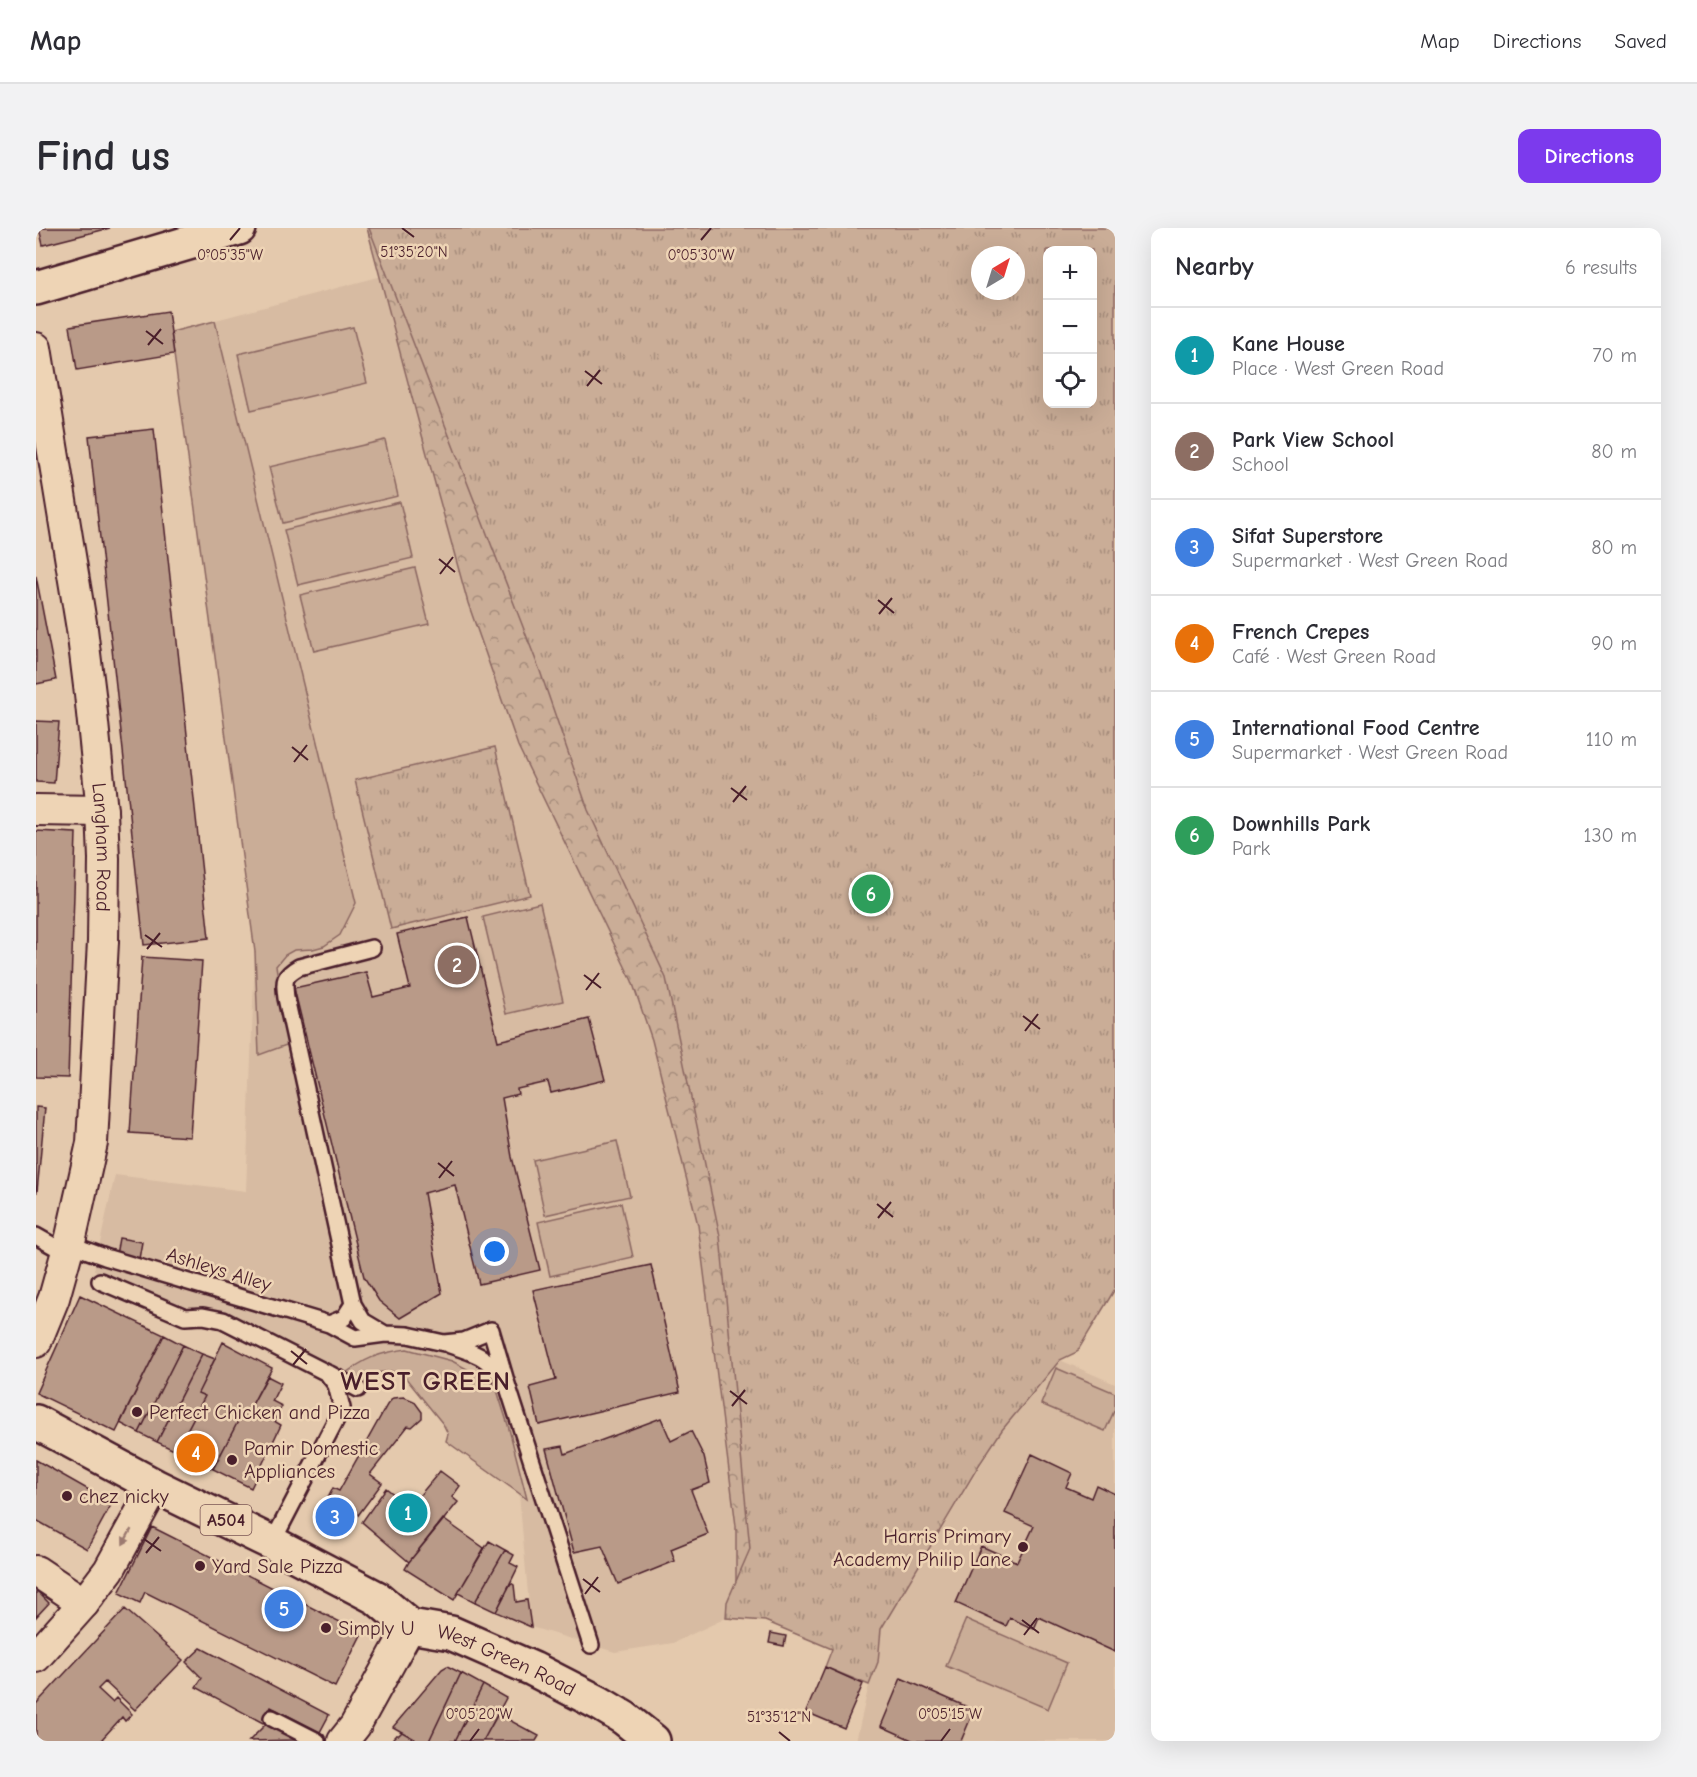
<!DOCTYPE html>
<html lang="en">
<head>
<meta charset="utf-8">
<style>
  :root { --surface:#fff; --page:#f2f2f3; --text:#2b2b33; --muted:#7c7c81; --line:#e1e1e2; --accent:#7c3aed }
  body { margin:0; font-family:"Comic Neue",sans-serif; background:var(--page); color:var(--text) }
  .controls { position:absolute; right:18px; top:18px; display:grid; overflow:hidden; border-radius:12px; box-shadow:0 6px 24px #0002 }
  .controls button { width:54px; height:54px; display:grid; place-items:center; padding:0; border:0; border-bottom:2px solid var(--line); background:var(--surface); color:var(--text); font:30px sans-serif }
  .compass { position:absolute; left:935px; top:18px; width:54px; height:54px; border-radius:50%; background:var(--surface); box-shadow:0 6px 24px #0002; rotate:38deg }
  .you { position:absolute; left:459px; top:1024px; width:21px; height:21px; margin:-15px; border:4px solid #fff; border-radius:50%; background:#1a73e8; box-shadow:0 0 0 9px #1a73e833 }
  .badge { display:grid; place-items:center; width:39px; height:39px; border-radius:50%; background:var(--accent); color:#fff; font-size:20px; font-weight:700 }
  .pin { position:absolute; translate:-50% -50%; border:3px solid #fff; box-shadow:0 2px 6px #0006 }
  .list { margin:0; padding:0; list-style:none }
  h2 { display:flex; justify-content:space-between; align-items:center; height:78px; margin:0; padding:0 24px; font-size:26px }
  h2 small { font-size:20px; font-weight:400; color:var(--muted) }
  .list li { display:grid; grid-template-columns:39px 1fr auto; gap:18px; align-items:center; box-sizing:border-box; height:96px; padding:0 24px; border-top:2px solid var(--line) }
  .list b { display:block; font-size:22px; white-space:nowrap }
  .list p { margin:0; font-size:20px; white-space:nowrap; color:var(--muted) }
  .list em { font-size:20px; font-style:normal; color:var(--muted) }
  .icon { flex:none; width:33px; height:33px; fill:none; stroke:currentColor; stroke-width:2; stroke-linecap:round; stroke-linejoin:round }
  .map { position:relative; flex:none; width:1079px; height:1513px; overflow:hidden; border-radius:12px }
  header { display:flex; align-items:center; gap:36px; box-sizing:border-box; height:84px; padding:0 30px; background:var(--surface); border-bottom:2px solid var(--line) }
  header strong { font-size:28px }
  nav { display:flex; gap:33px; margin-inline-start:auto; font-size:21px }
  .intro { display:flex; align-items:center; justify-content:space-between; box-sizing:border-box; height:144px; padding:0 36px }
  h1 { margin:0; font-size:42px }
  .button { padding:15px 27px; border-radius:12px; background:var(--accent); color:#fff; font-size:21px; font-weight:700 }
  main { display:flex; gap:36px; padding:0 36px }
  aside { flex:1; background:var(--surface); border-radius:12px; box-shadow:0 6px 24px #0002 }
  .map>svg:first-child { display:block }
  .built { fill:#d7bba2 }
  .grass { fill:#caad97; stroke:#8a6661; stroke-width:1.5 }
  .forest { fill:url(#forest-crowns); stroke:#8a6661; stroke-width:1.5 }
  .park { fill:url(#park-tufts); stroke:#8a6661; stroke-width:1.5; fill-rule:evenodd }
  .building { fill:#b99a88; stroke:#4a1f2b; stroke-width:1.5 }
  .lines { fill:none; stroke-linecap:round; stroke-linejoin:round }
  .lane-casing { stroke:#4a1f2b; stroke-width:20 }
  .street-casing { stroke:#4a1f2b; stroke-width:34 }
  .secondary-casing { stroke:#4a1f2b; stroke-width:38 }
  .primary-casing { stroke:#4a1f2b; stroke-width:38 }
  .lane { stroke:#eed4b5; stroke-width:15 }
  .street { stroke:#eed4b5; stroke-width:30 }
  .secondary { stroke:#eed4b5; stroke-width:33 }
  .primary { stroke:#eed4b5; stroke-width:33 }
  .oneway { fill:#9c7a70 }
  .ticks { fill:none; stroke:#4a1f2b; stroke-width:2 }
  .poi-dot { fill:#4a1f2b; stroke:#eed4b5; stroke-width:2 }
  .labels { text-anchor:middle; stroke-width:5; stroke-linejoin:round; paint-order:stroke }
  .shield { fill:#eed4b5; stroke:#7b5554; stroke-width:1.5 }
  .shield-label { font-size:18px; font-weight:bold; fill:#4a1f2b }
  .street-label { font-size:20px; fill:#4a1f2b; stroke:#eed4b5 }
  .poi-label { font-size:20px; fill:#4a1f2b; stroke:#eed4b5; text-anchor:start }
  .district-label { font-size:26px; font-weight:bold; letter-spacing:1.5px; fill:#4a1f2b; stroke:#eed4b5 }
  .ticks-label { font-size:15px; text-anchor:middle; fill:#4a1f2b; stroke:#eed4b5; stroke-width:5; stroke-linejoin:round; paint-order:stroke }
</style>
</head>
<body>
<header>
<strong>Map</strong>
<nav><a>Map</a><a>Directions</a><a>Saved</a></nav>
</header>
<div class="intro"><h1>Find us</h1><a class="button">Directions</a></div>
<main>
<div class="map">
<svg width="1079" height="1513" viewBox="0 0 1079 1513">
  <defs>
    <pattern id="forest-crowns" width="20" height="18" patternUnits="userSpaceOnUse" patternTransform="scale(1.5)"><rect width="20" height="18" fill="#caad97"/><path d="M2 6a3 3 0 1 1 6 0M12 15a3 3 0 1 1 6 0" fill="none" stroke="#a68c7b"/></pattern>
    <pattern id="park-tufts" width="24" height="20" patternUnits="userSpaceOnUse" patternTransform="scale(1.5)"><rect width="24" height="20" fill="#caad97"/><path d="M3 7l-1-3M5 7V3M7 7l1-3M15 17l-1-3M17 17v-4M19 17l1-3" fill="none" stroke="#a68c7b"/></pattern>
  </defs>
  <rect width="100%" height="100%" fill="#e4c9ad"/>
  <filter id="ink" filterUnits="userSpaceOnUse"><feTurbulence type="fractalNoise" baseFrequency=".0167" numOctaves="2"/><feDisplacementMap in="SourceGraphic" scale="12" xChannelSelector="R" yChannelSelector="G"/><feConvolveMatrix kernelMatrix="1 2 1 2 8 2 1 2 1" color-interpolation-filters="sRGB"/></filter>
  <g filter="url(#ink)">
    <path class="built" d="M350,47L630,750L714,1321L691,1374L690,1390L637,1415L579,1424L495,1399L483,1266L410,1213L412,1206L407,1196L369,1149L355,1143L340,1145L327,1158L189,1088L131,1074L58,1042L79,947L210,963L219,724L135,104Z
      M1024,1132L1079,1156V1513H820L833,1457L842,1434L845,1401L966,1202Z"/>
    <path class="grass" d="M179,93L320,675L304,707L288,718L277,721L258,722L249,727L240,738L253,816L223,827L219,724L135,104Z
      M317,99L331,155L215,182L202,126Z
      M349,212L362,268L247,295L233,239Z
      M364,274L377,330L262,357L248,302Z
      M379,340L393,396L278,423L264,367Z
      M504,675L527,773L470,786L447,689Z
      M581,913L594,968L509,987L497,932Z
      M585,975L597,1029L514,1048L502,994Z
      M371,1121L416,1133L459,1156L472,1197L491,1271L410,1213L412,1206L407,1196L369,1149L355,1143L340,1145L327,1158L307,1147C330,1130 342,1125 371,1121Z
      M1020,1140L1079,1165V1181L1069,1203L1005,1176Z
      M930,1391L1031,1435L1012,1481L910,1438Z"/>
    <path class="forest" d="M331,0H421L787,1180L700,1366V1298L662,997L616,812L596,753L482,518L432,375L395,241Z"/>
    <path class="park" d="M333,0H1079V1061L1041,1124L1024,1132L966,1202L943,1237L845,1401L842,1434L833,1457L789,1439L796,1421L729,1393L690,1390L691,1374L714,1321L684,1008L630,750L552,582L504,443ZM1011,22H1056V176H1011ZM944,27H980V63H944Z
      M459,519L494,667L355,701L319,552Z"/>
    <path class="building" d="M3,0H74L7,17Z
      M132,83L138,126L41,142L34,98Z
      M118,201L173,710L108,717L53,208Z
      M0,348L20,452L0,456Z
      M0,493L23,494L18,555L0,554Z
      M0,603L40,605L32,850L0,849Z
      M432,689L462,813L553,791L569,852L515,865L512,854L481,861L482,866L466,870L476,929L504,1042L443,1056L419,957L388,965L406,1065L364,1090L343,1073L328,1049L258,760L330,744L337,769L374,760L361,706Z
      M106,729L166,733L154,909L94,905Z
      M0,879L9,880L1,964H0Z
      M83,1010L106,1014L103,1031L80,1027Z
      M615,1037L644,1164L503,1197L494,1159L520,1152L497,1062Z
      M44,1067L128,1107L80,1204L0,1165Z
      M128,1107L147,1117L103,1205L84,1195Z
      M187,1114L236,1140L212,1184L208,1182L177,1241L140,1223L169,1168L162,1165Z
      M147,1117L166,1126L121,1214L103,1205Z
      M166,1126L179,1131L162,1165L169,1168L140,1223L121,1214Z
      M231,1148L245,1155L236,1173L246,1178L238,1193L245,1197L215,1260L177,1241L208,1182L212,1184Z
      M368,1169L378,1173L386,1184V1190L376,1199L372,1198L334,1246L346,1255L320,1290L308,1303L281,1292L297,1260L303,1263L351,1177L357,1170Z
      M625,1190L635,1213L655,1203L668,1229L674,1255L655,1262L672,1306L635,1321L639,1333L582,1356L566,1318L538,1324L510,1221L527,1218L529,1226Z
      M996,1226L1036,1245L1030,1259L1055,1270L1060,1257L1079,1266V1424L1003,1389L998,1401L974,1390L970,1398L920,1375L945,1318L981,1334L998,1298L969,1285Z
      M0,1232L76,1275L51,1321L0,1292Z
      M404,1243L424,1258L416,1269L422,1274L373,1334L326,1294L350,1260L374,1279Z
      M407,1291L448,1320L418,1372L369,1341L373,1334Z
      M116,1299L326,1405L299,1459L109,1364L104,1375L83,1365Z
      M453,1313L469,1322L439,1374L422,1365Z
      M469,1322L478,1327L474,1335L482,1339L460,1384L439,1374Z
      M475,1355L478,1357L480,1374L491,1372L495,1399L460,1384Z
      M0,1362L13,1375L0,1389Z
      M89,1381L147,1432L99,1482L69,1454L62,1461L76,1474L80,1470L96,1486L89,1493L86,1489L66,1511L68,1513H0V1476Z
      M735,1405L750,1408L748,1418L733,1415Z
      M165,1420L293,1487L284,1504L235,1479L227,1495L160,1459L166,1450L150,1434Z
      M411,1438L425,1445L393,1513H382L357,1499L406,1441Z
      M789,1439L827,1456L808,1500L770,1484Z
      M425,1445L447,1457L419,1513H393Z
      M865,1450L938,1482L925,1513H878L845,1498Z
      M447,1457L470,1470L447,1513H419Z
      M462,1486L503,1508L500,1513H447Z
      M230,1496L261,1512L213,1513Z
      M366,1504L382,1513H357V1510L360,1507H363Z"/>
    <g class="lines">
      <g class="lane-casing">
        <path id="lane" d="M336,720L263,739C247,748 248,752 250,770L317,1076L327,1093L349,1106
          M0,1008L30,1025
          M33,1016L69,1029L293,1096L319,1110L349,1106L372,1107L408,1115L428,1113L455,1102L470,1153L555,1417
          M64,1053L149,1089L167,1088L187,1092L291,1145L300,1157L306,1180L236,1315
          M293,1096L308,1090L317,1076
          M414,1117C439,1125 450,1128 466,1149
          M294,1146L322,1161
          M236,1490L281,1513"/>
      </g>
      <g class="street-casing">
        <g id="street">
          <path id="s1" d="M0,120L46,401L54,466L66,583L68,631L67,714L56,915L35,1009L18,1070L0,1114"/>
          <path d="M0,582L66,583"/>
          <path d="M0,1343L48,1375"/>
          <path d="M0,1429L48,1375L73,1342L119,1258"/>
          <path d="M307,1513L319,1498L374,1398"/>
        </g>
      </g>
      <g class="secondary-casing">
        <path id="secondary" d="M0,60L203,0"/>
      </g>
      <g class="primary-casing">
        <g id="primary">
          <path id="s2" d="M0,1194L119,1258L236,1315L341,1370L374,1398L415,1405L497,1441L563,1475L588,1490L617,1513"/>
        </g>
      </g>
      <use href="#lane" class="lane"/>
      <use href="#street" class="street"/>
      <use href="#secondary" class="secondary"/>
      <use href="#primary" class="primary"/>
    </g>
    <defs><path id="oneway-solid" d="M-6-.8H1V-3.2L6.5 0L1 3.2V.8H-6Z" transform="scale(1.5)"/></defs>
    <use class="oneway" href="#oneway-solid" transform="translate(91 1309) rotate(119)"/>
  </g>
  <path class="ticks" d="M366,0L378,9M194,12L204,0M665,12L675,0M110,103L127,116M112,117L125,101M549,143L566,156M551,158L564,142M403,331L419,344M404,346L417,329M842,372L858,385M843,386L856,370M256,519L272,532M258,534L271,517M695,560L711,572M697,574L710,558M109,707L126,719M111,721L124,705M548,747L565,760M550,762L563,745M987,788L1004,801M989,803L1002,786M402,935L418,948M403,950L416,933M841,976L857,989M842,990L855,974M255,1123L271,1136M257,1137L270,1121M694,1163L711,1176M696,1178L709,1162M108,1311L125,1323M110,1325L123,1309M547,1351L564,1364M549,1366L562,1349M986,1392L1003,1405M988,1407L1001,1390M743,1504L754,1513M434,1513L443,1501M905,1513L914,1501"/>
  <g class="poi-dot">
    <circle cx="101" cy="1184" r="6"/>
    <circle cx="196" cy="1232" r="6"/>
    <circle cx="31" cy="1268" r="6"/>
    <circle cx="987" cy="1319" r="6"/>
    <circle cx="164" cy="1338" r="6"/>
    <circle cx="290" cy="1400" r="6"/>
  </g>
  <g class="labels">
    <rect class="shield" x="164.5" y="1277" width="51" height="30" rx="4.5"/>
    <g class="shield-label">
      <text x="190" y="1298">A504</text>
    </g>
    <g class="street-label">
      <text dy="7" stroke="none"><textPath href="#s1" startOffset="504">Langham Road</textPath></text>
      <text transform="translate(183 1041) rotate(17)" y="7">Ashleys Alley</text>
      <text dy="7" stroke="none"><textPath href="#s2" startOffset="530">West Green Road</textPath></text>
    </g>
    <g class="poi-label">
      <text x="113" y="1191">Perfect Chicken and Pizza</text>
      <text x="208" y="1227">Pamir Domestic<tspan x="208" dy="23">Appliances</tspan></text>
      <text x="43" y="1275">chez nicky</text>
      <text x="975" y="1315" text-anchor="end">Harris Primary<tspan x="975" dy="23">Academy Philip Lane</tspan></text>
      <text x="176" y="1345">Yard Sale Pizza</text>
      <text x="302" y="1407">Simply U</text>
    </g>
    <g class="district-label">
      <text x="390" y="1162">WEST GREEN</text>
    </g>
  </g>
  <g class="ticks-label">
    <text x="378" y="29">51°35'20"N</text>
    <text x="194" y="32">0°05'35"W</text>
    <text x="665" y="32">0°05'30"W</text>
    <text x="443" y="1491">0°05'20"W</text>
    <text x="914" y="1491">0°05'15"W</text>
    <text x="743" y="1494">51°35'12"N</text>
  </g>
</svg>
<div class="controls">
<button>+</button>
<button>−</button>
<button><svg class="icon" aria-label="locate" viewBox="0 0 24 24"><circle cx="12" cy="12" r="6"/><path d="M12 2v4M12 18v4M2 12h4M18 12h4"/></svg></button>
</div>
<svg class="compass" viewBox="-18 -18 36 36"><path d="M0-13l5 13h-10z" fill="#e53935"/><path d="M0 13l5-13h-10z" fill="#7c7c81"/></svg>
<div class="you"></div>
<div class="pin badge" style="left:372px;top:1285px;background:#0f9aa8">1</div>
<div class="pin badge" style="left:421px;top:737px;background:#8d6e63">2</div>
<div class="pin badge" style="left:299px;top:1289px;background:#3f7fe0">3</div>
<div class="pin badge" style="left:160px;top:1225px;background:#e8710a">4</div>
<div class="pin badge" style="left:248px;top:1381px;background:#3f7fe0">5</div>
<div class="pin badge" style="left:835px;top:666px;background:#2e9e5b">6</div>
</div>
<aside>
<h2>Nearby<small>6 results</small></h2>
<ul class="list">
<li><span class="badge" style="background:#0f9aa8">1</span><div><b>Kane House</b><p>Place · West Green Road</p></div><em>70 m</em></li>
<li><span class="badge" style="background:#8d6e63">2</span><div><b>Park View School</b><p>School</p></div><em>80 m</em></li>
<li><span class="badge" style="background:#3f7fe0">3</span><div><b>Sifat Superstore</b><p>Supermarket · West Green Road</p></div><em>80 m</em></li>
<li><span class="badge" style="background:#e8710a">4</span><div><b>French Crepes</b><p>Café · West Green Road</p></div><em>90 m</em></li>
<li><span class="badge" style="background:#3f7fe0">5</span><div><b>International Food Centre</b><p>Supermarket · West Green Road</p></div><em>110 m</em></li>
<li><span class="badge" style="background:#2e9e5b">6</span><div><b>Downhills Park</b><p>Park</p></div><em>130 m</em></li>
</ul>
</aside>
</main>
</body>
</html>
